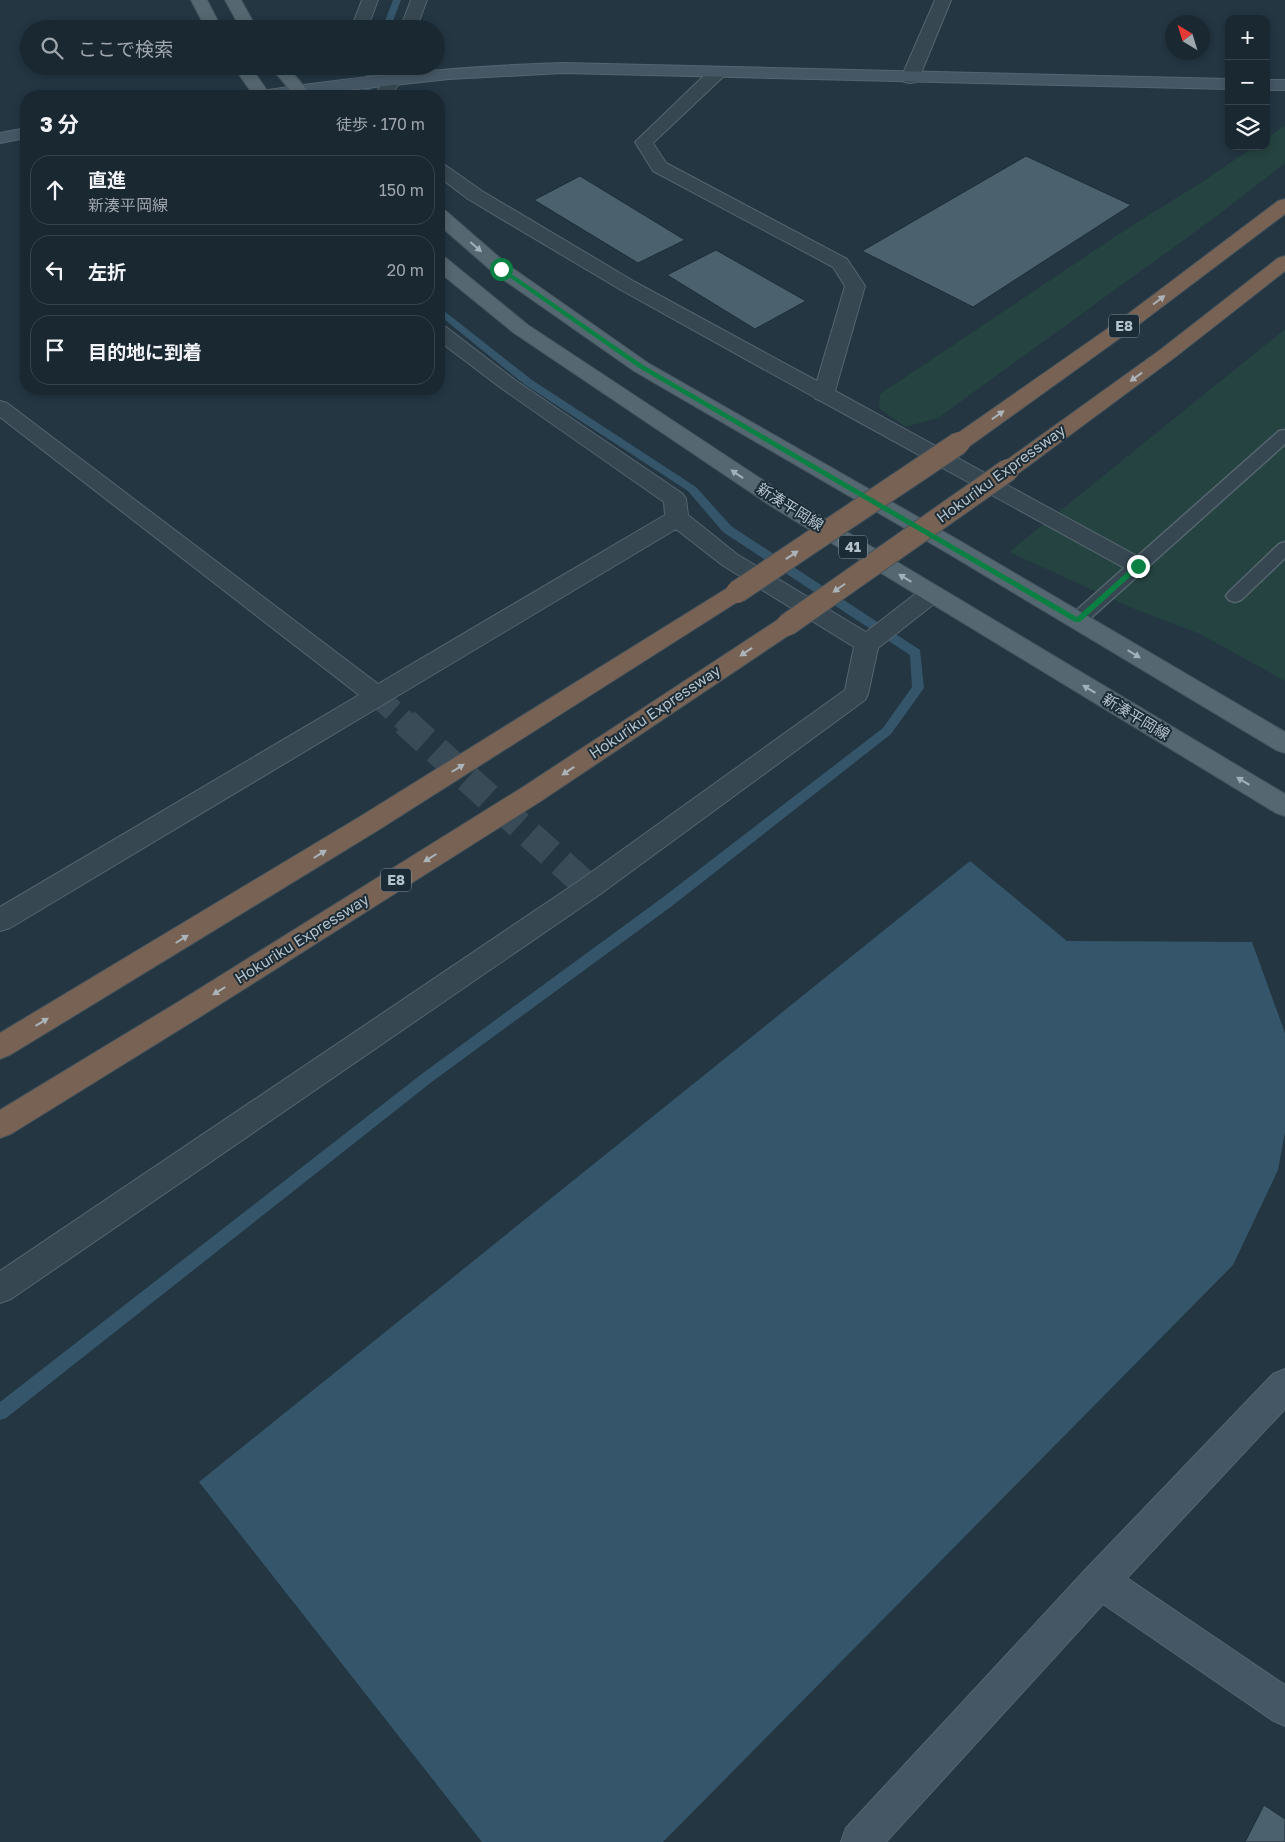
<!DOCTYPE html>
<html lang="ja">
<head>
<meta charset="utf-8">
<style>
  :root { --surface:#1a2832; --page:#23303a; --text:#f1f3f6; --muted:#9fa6ac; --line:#38444d }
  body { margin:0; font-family:"Golos Text","Noto Sans JP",sans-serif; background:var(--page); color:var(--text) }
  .controls { position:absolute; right:15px; top:15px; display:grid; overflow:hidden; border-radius:10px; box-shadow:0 2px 8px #0003 }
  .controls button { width:45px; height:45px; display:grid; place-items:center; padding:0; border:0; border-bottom:1px solid var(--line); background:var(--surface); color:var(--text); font:25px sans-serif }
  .compass { position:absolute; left:1165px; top:15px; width:45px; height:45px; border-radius:50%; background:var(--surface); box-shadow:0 2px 8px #0003; rotate:322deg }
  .stop { position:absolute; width:15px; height:15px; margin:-11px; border:4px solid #0b8043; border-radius:50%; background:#fff }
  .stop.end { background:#0b8043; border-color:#fff; box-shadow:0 1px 5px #0008 }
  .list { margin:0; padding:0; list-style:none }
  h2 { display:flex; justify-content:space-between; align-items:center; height:65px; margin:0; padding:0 20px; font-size:21px }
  h2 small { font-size:16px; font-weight:400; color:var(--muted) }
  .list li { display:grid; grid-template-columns:32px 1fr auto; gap:15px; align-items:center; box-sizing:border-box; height:70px; margin:0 10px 10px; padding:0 10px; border:1px solid var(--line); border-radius:20px }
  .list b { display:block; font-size:19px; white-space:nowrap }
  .list p { margin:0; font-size:16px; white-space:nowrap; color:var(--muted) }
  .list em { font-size:16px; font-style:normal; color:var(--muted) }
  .icon { flex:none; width:28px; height:28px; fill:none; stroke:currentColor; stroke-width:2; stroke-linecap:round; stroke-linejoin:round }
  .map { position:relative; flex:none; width:1285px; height:1842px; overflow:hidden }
  .search { position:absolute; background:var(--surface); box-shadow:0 2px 8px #0003; left:20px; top:20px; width:425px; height:55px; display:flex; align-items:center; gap:12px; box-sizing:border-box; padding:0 18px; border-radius:28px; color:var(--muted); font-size:19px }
  .panel { position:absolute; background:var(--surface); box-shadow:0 2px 8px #0003; left:20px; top:90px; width:425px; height:305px; border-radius:20px }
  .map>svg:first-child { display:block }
  .green { fill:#254340 }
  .water { fill:#35566a }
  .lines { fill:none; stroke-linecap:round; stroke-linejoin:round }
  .stream { fill:#35566a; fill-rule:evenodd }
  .building { fill:#4b616d; stroke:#1e2e38 }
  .street-tunnel-far1 { stroke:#394b57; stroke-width:22; stroke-dasharray:22 11; stroke-linecap:butt }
  .street-tunnel { stroke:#394b57; stroke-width:28; stroke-dasharray:28 14; stroke-linecap:butt }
  .lane-casing { stroke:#55656f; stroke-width:3 }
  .street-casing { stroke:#55656f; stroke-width:2 }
  .secondary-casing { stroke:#55656f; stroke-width:2 }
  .primary-casing { stroke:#44535d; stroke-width:2 }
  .highway-casing { stroke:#42525c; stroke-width:2 }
  .lane { fill:#374751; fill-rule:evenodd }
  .street { fill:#374751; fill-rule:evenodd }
  .secondary { fill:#455765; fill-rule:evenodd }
  .primary { fill:#556771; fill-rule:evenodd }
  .highway { fill:#786254; fill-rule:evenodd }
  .highway-bridge-casing { stroke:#42525c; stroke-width:24; stroke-linecap:butt }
  .highway-bridge { stroke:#786254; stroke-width:22 }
  .oneway { fill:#a1b0ba }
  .oneway2 { fill:#abb4ba }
  .route { fill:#0b8043 }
  .labels { text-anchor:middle; stroke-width:4; stroke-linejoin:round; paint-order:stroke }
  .shield { fill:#1c2c36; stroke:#86959f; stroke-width:1 }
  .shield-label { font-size:14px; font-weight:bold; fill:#b4c2cc }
  .street-label { font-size:15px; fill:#b4c2cc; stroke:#1c2c36 }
</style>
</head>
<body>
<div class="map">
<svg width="1285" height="1842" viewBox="0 0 1285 1842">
  <rect width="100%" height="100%" fill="#233642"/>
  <path class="green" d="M1285,126V163L1217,216L938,418L905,427L879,408L880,394L1128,228L1202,182L1255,146H1266V138Z
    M1285,329V681L1200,634L1132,608L1009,552Z"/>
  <path class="water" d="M970,861L1067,941L1252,942L1285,1033V1132L1278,1170L1233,1265L663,1842H482L199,1482Z"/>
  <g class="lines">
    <path class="stream" d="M393,0H401L390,29H382Z
      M368,66H376L370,96H362Z
      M439,307L532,380L696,487L731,526L920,650L924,688L891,734L672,906L433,1081L6,1418L0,1420V1402L423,1073L662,898L883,728L912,687L910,655L723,532L688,491L524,384L439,315Z"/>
  </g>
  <path class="building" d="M1026,156L1131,205L973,307L862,251Z
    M580,176L685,240L638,263L534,200Z
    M716,250L806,301L755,329L667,275Z
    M1264,1805L1285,1819V1842H1245Z"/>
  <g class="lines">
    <path class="street-tunnel-far1" d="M377,696L407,723"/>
    <path class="street-tunnel" d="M405,722L589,888"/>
    <g class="lane-casing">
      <path id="lane" d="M1285,430V444L1084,624L1077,626L1070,624L1068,620L1070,616L1279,431Z
        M1285,542V558L1241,600L1235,602L1229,600L1226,596L1229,592L1279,544Z"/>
    </g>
    <g class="street-casing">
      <path id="street" d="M362,0H378L367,29H351Z
        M411,0H427L416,29H400Z
        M935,0H951L919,78L916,82L910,83L904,82L901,78Z
        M387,66H404L403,78L390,96H374L385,78Z
        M718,67L724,68L727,72L724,76L653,143L666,163L847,259L865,286L835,391L1146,561L1150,566L1146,571L1138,574L1130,571L821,401L816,399L814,397L621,290L468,199L439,177V164L445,165L482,191L635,282L817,381L845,286L833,267L653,171L635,142L712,68Z
        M439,325L446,327L515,380L683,494L686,499L688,515L738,555L866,632L923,588L931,586L939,588L943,594L939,600L878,648L868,694L865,700L599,895L11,1299L0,1303V1271L579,881L845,690L854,647L722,565L676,529L10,928L0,931V907L359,695L0,417V401L7,403L378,684L665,515L664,502L501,388L439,341Z"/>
    </g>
    <g class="secondary-casing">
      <path id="secondary" d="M563,63L1229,79V89L563,73L449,79L293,96H252L255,92L261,91C361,76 462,66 563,63Z
        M1266,80H1285V90H1266Z
        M26,128V138L0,143V133Z
        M1285,1369V1409L1127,1578L1285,1685V1726L1272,1720L1103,1604L886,1842H841L846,1828L1087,1568L1273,1374Z"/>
    </g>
    <g class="primary-casing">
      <path id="primary" d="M191,0H207L222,29H206Z
        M225,0H241L257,29H241Z
        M233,66H250L271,96H254Z
        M270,66H287L312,96H295Z
        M439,209L446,211L508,265L648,363L960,541L1285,732V753L1276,750L944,551L634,371L494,273L439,225Z
        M439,256L446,258L528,325L790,498L1285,794V816L1276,813L774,508L514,333L439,272Z"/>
    </g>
    <g class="highway-casing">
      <path id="highway" d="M1285,199V214L1134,328L967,448L959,450L951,448L948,443L951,438L1120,320L1278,201Z
        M1285,256V271L1174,358L1016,475L1008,477L1000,475L997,470L1000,465L1160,350L1278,258Z
        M737,584L745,587L749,592L745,597L380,829L10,1055L0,1059V1033L361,816L729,587Z
        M787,617L795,619L799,625L795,631L541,801L203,1015L11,1134L0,1138V1110L183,999L523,787L779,619Z"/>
    </g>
    <use href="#lane" class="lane"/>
    <use href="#street" class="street"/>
    <use href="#secondary" class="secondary"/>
    <use href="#primary" class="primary"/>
    <use href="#highway" class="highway"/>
    <g class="highway-bridge-casing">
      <path id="highway-bridge" d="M737,592L959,443
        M787,625L1008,470"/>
    </g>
    <use href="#highway-bridge" class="highway-bridge"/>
  </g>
  <defs><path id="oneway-solid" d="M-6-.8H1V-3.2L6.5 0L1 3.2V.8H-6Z" transform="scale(1.25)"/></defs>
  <g class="oneway">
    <use href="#oneway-solid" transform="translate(476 247) rotate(41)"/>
    <use href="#oneway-solid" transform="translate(737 474) rotate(-146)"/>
    <use href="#oneway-solid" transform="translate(905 578) rotate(-149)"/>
    <use href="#oneway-solid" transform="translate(1134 654) rotate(31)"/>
    <use href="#oneway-solid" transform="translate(1089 689) rotate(-149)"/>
    <use href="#oneway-solid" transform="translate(1243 781) rotate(-149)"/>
  </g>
  <g class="oneway2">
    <use href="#oneway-solid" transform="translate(1159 300) rotate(-37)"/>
    <use href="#oneway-solid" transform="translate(1136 377) rotate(144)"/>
    <use href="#oneway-solid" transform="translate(998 415) rotate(-35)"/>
    <use href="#oneway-solid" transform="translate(792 555) rotate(-34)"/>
    <use href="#oneway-solid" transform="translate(839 588) rotate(145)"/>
    <use href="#oneway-solid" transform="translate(746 652) rotate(146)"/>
    <use href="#oneway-solid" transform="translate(458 768) rotate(-32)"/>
    <use href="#oneway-solid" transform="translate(568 771) rotate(146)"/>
    <use href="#oneway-solid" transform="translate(320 854) rotate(-32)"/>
    <use href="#oneway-solid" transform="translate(430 858) rotate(148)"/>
    <use href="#oneway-solid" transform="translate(182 939) rotate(-32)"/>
    <use href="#oneway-solid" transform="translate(219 991) rotate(148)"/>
    <use href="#oneway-solid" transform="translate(42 1022) rotate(-31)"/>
  </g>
  <path class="route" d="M499,268H503L643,365L1077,617L1136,564L1142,566L1080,622H1075L639,368L499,270Z"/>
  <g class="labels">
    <g class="shield">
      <rect x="1109" y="314.5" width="30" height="23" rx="4"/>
      <rect x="839" y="535.5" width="28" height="23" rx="4"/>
      <rect x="381" y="868.5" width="30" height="23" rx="4"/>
    </g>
    <g class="shield-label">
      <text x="1124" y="331">E8</text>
      <text x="853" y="552">41</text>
      <text x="396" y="885">E8</text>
    </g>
    <g class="street-label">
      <text transform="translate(1001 474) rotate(-36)" y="5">Hokuriku Expressway</text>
      <text transform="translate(790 507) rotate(32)" y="5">新湊平岡線</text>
      <text transform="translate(655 712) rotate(-34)" y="5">Hokuriku Expressway</text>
      <text transform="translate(1136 717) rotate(31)" y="5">新湊平岡線</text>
      <text transform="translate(302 939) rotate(-32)" y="5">Hokuriku Expressway</text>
    </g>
  </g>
</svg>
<div class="controls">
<button>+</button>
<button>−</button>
<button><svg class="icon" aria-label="layers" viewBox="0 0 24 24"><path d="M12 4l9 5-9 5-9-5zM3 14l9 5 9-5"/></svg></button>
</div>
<svg class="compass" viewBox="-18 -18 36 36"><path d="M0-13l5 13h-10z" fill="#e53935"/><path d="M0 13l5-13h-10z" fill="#9fa6ac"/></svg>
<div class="stop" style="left:501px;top:269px"></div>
<div class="stop end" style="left:1138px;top:566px"></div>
<div class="search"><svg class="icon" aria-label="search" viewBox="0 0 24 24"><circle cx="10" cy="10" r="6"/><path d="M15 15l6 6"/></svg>ここで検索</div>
<section class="panel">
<h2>3 分<small>徒歩 · 170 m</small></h2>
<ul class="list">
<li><svg class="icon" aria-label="ahead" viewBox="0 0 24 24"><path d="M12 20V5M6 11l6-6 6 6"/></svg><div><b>直進</b><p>新湊平岡線</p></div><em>150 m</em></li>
<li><svg class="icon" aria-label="left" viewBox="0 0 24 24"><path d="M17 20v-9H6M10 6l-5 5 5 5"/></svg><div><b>左折</b></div><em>20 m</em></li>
<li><svg class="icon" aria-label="arrive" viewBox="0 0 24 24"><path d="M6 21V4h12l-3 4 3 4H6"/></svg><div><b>目的地に到着</b></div></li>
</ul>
</section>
</div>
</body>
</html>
